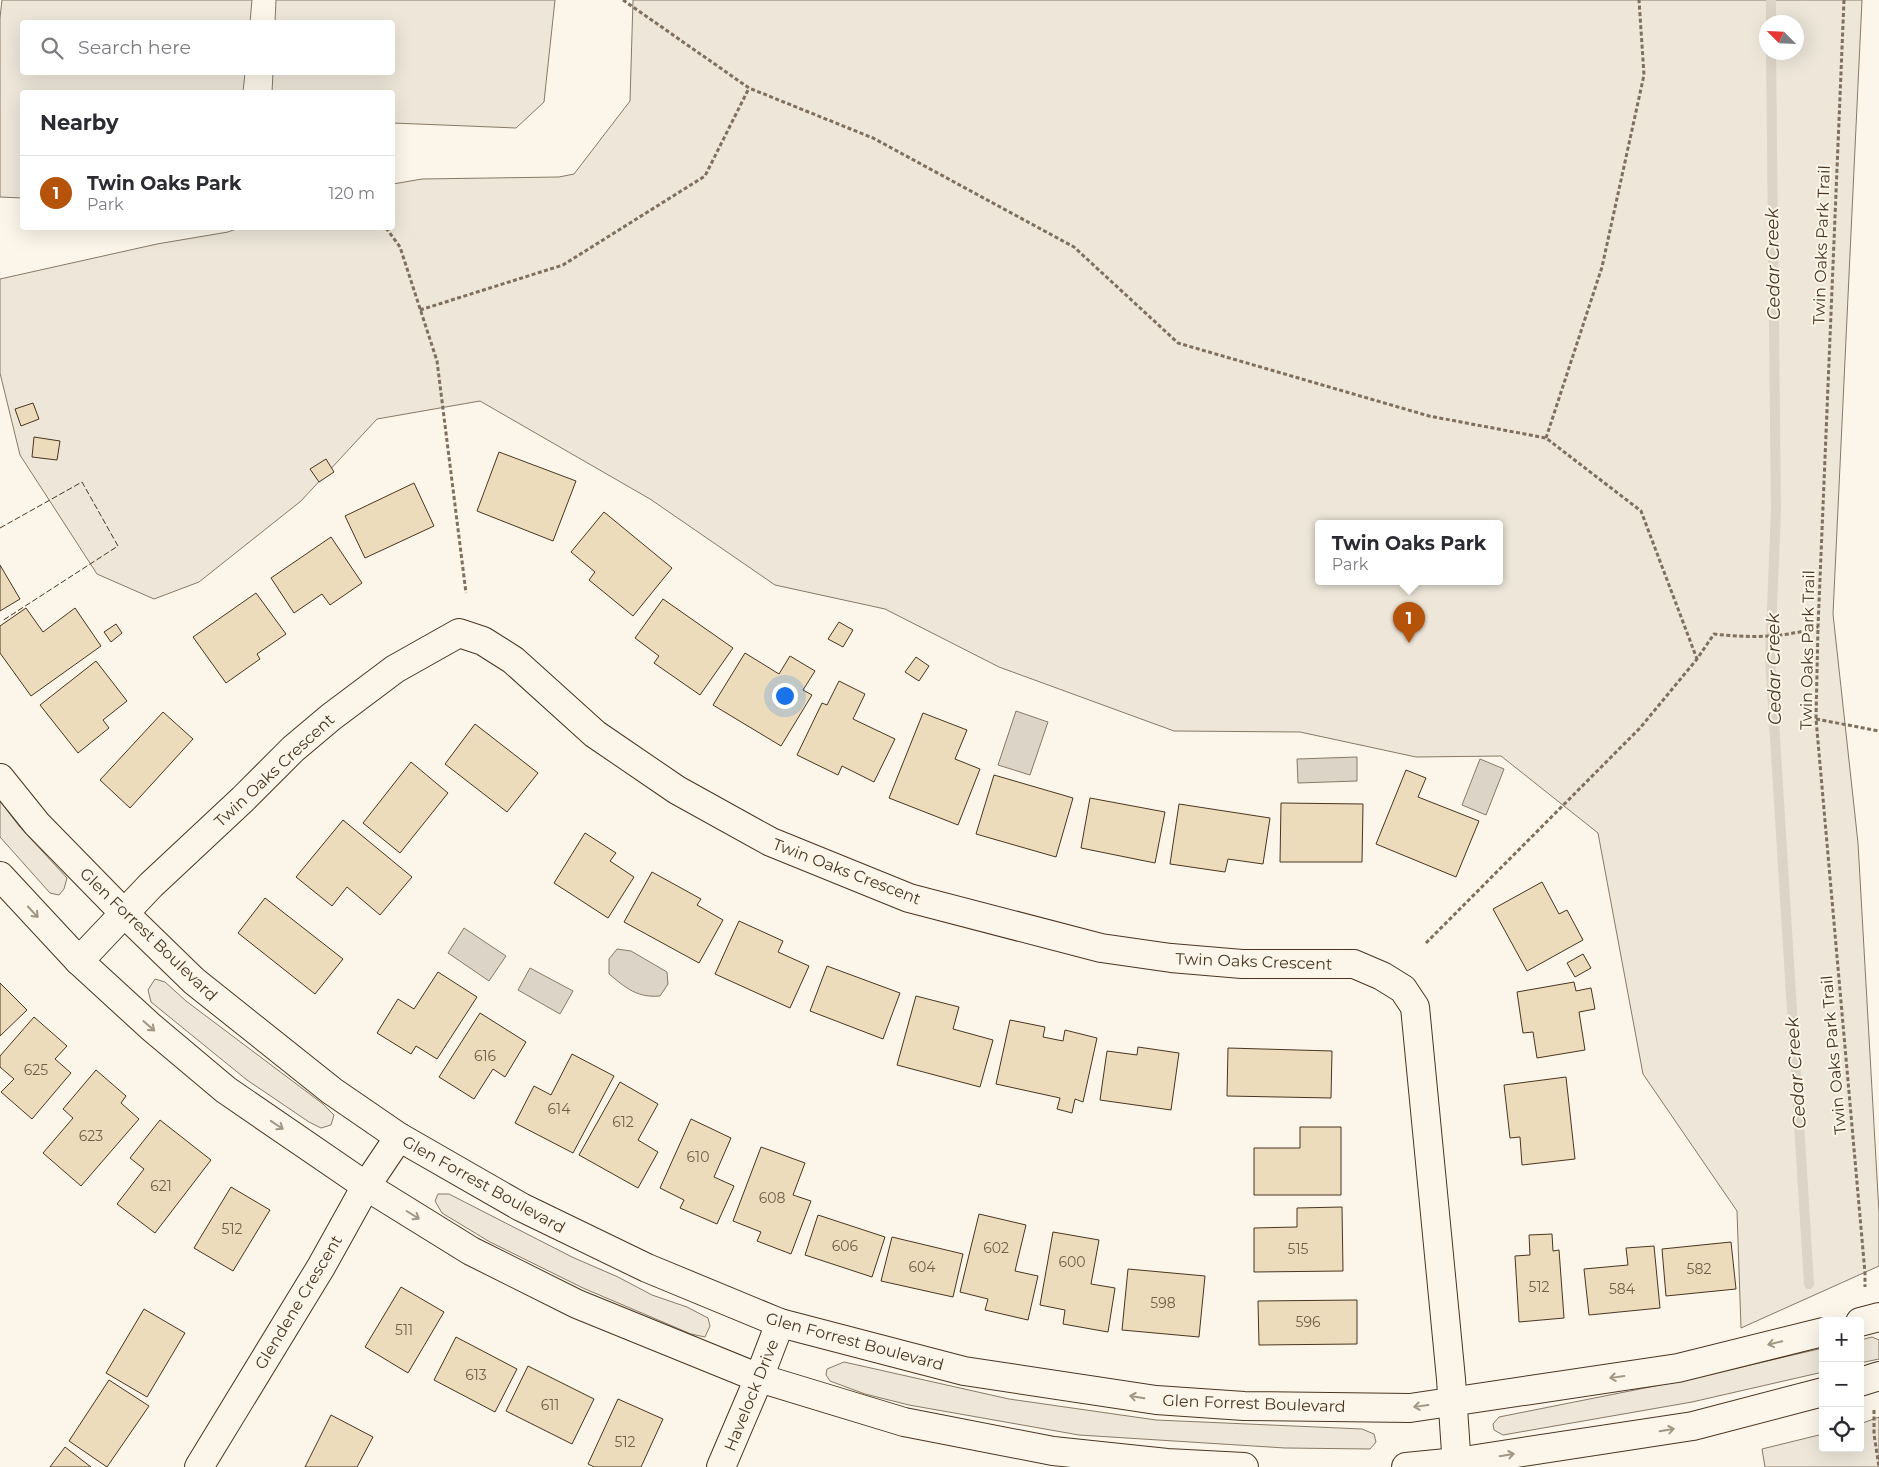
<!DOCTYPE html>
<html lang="en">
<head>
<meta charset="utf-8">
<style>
  :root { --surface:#fff; --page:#f7f7f7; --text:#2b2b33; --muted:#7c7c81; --line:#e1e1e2; --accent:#b45309 }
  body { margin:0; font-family:Montserrat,sans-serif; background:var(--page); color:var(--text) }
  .controls { position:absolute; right:15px; bottom:15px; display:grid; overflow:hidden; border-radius:5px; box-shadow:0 5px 20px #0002 }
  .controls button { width:45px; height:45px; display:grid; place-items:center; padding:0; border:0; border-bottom:1px solid var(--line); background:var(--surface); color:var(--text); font:25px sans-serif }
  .compass { position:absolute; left:1759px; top:15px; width:45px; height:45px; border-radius:50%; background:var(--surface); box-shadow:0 5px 20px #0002; rotate:294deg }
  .you { position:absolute; left:784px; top:695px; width:18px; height:18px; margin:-12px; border:4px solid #fff; border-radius:50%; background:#1a73e8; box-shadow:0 0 0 8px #1a73e833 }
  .badge { display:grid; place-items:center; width:32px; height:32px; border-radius:50%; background:var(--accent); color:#fff; font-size:16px; font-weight:700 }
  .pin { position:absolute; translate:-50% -41px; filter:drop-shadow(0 1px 2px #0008) }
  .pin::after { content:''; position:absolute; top:26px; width:18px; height:15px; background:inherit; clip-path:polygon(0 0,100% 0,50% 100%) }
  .popup { position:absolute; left:1315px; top:520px; width:188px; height:65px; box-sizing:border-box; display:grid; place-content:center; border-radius:5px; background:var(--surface); filter:drop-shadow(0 1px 4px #0005); font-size:16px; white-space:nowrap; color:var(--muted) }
  .popup b { font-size:19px; color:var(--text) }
  .popup::after { content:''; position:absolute; left:50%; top:100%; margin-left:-10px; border:10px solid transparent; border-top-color:var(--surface) }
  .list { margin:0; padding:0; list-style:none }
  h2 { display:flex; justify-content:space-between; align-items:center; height:65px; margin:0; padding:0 20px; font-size:21px }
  h2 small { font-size:16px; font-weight:400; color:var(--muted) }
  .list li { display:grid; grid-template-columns:32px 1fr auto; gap:15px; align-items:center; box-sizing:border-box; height:75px; padding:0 20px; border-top:1px solid var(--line) }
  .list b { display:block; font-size:19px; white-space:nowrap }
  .list p { margin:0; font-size:16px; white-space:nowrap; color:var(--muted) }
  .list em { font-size:16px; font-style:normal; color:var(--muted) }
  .icon { flex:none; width:28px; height:28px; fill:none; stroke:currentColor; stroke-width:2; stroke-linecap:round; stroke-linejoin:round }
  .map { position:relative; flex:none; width:1879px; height:1467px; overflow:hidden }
  .search { position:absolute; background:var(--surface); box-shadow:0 5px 20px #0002; left:20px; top:20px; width:375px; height:55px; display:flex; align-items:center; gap:12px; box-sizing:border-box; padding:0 18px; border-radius:5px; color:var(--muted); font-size:19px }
  .panel { position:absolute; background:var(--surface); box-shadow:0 5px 20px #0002; left:20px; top:90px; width:375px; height:140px; border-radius:5px }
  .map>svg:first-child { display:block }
  .green { fill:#ede6d9; stroke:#887966; fill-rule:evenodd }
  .water { fill:#dcd4c6; stroke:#887966 }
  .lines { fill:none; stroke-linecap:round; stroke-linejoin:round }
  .stream { stroke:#dcd4c6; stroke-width:10 }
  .building { fill:#ecdcbc; stroke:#4a3520 }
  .street-casing { stroke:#4a3520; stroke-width:30 }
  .secondary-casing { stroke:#4a3520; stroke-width:30 }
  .path { stroke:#7f6f5c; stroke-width:3; stroke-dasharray:4 2.5; stroke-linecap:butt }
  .street { stroke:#fbf6e9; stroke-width:28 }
  .secondary { stroke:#fbf6e9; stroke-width:28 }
  .fence { stroke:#4a3520; stroke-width:1; stroke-dasharray:6 2.5; stroke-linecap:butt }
  .oneway { stroke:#a29684 }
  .labels { text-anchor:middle; stroke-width:4; stroke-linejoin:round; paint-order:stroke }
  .number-label { font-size:14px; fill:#725f47 }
  .street-label { font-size:16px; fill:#4a3520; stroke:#fbf6e9 }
  .water-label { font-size:18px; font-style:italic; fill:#4a3520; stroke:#fbf6e9 }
</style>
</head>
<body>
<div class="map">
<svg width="1879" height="1467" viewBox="0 0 1879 1467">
  <rect width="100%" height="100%" fill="#fbf6e9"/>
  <path class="green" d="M2,0H252L250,22H22V72L245,73L243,92H22V198L0,197V18Z
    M276,0H555L544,102L516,128L393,123L392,92H272L273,73L392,72V22H275Z
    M633,0H1862L1833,614L1858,843L1879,1213V1266L1741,1328L1737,1211L1643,1074L1598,833L1501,756L1416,757L1300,732L1174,731L999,667L885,609L775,585L650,499L480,401L377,419L301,501L199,582L154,599L97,574L20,455L0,373V279L157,244L228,232L239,228H392L393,184L422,179L559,177L574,174L630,101ZM1766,22H1796V52H1766ZM1319,524H1499V582H1319Z
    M0,801L19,826L67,878L64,889L59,895L50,893L0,837Z
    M155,979L165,982L186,1001L323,1104L334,1115L331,1125L321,1128L309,1122L247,1080L151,1002L148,990Z
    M438,1194H449L572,1257L618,1277L652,1295L687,1307L708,1318L710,1326L705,1337L691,1334L583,1288L490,1242L442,1213L435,1201Z
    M1872,1337L1879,1340V1359L1860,1363V1340Z
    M1823,1348V1372L1692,1402L1503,1435L1494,1430L1493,1424L1499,1417L1685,1380Z
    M844,1362L1009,1399L1156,1420L1362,1429L1374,1434L1376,1442L1370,1449L1285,1448L1079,1435L909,1405L865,1394L830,1381L826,1375L827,1369Z
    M1879,1417V1467H1765L1762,1449L1823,1434V1448H1860V1424Z"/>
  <path class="water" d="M1016,711L1048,722L1030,775L998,765Z
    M1357,757V781L1298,783L1297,759Z
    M1480,759L1504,769L1486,815L1462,805Z
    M464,928L506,956L489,981L448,953Z
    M617,949L631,951L667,972L668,984L660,996C637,998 626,988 609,974V959Z
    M530,968L573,991L560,1014L518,990Z"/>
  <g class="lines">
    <path class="stream" d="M1771,0V22
      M1771,52L1776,510L1770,657L1809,1284"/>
  </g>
  <path class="building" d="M33,403L39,419L21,426L15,409Z
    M34,437L60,441L57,460L32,457Z
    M499,452L576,481L553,541L477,511Z
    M326,459L334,472L319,482L310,469Z
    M414,483L434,526L365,558L345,516Z
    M604,512L672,568L633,616L589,580L595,572L571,552Z
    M331,537L362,583L330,605L322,594L294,613L271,578Z
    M0,565L20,599L0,611Z
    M256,593L286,634L257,654L260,659L226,683L193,637Z
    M663,599L733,648L700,695L654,663L659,656L635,638Z
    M26,608L43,632L75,608L101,646L31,696L0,653V626Z
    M839,622L853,630L843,647L828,639Z
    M116,624L122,633L111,642L104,632Z
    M745,653L779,674L790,656L815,671L803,690L812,695L781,746L713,705Z
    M916,657L929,666L919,681L905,672Z
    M96,661L127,701L103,720L109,728L78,753L40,705Z
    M839,681L865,694L853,719L895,739L874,782L842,766L838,775L797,755L822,703L827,705Z
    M163,712L193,739L130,808L100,780Z
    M923,713L967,730L955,759L980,769L958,825L889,798Z
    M475,724L538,773L507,812L445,764Z
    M411,762L448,793L400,853L363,823Z
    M1406,770L1426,778L1418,797L1479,821L1456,877L1376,844Z
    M994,775L1073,798L1056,857L976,834Z
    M1090,798L1165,812L1155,863L1081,848Z
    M1281,803L1363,804L1362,862H1280Z
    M1179,804L1270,818L1263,864L1228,859L1225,872L1170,864Z
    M343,820L412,877L380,915L347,887L332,906L296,877Z
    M585,833L616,853L610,861L634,877L608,918L554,883Z
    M652,872L701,899L697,905L723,920L699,963L624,922Z
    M1542,882L1559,914L1567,910L1583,940L1527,971L1493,909Z
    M265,898L343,959L315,994L238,933Z
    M739,921L783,941L778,952L809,966L790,1008L715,974Z
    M1583,954L1591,968L1575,977L1567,963Z
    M827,966L900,993L883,1039L810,1011Z
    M438,972L477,997L437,1059L416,1046L411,1054L377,1033L398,999L414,1009Z
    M1574,982L1576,991L1591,988L1595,1009L1579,1012L1585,1050L1537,1058L1533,1032L1523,1033L1517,992Z
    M0,983L27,1010L0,1036Z
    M916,996L959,1007L953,1029L993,1040L980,1087L897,1065Z
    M480,1013L526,1042L505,1077L493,1069L474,1099L439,1077Z
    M34,1017L67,1046L55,1059L71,1073L32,1119L1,1092L14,1079L0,1067V1056Z
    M1010,1020L1045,1027L1043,1037L1063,1041L1065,1030L1097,1038L1083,1102L1075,1099L1072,1113L1057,1109L1060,1098L996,1084Z
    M1138,1047L1179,1053L1171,1110L1100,1100L1107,1051L1137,1055Z
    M1228,1048L1332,1051L1331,1098L1227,1096Z
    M572,1054L614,1076L573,1153L515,1123L534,1086L551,1095Z
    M96,1070L126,1096L121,1103L139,1119L81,1186L43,1153L73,1118L63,1109Z
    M1566,1077L1575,1159L1522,1165L1520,1137L1510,1138L1504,1085Z
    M620,1082L658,1104L638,1140L658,1152L638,1188L579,1155Z
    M691,1119L731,1138L714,1177L734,1186L717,1224L680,1208L684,1200L660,1188Z
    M160,1120L211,1160L155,1233L117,1204L144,1169L130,1158Z
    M1300,1127H1341V1195H1254V1148H1300Z
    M761,1147L805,1163L793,1195L811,1201L791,1254L757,1241L761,1232L733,1221Z
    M231,1187L270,1210L233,1271L194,1248Z
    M1342,1207L1343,1271L1254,1272V1228L1297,1227V1208Z
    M979,1214L1026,1225L1015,1271L1038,1276L1028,1320L985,1310L988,1299L960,1292Z
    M818,1215L885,1237L872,1277L805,1255Z
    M1053,1232L1099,1240L1091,1284L1115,1288L1108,1332L1063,1324L1065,1310L1040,1305Z
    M1552,1234L1553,1251L1559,1250L1564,1318L1519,1322L1515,1256L1530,1255L1529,1235Z
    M892,1237L963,1254L953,1297L881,1281Z
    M1731,1242L1736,1289L1666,1296L1662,1249Z
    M1654,1246L1660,1308L1589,1315L1584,1269L1628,1265L1626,1248Z
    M1128,1269L1205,1276L1199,1337L1122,1330Z
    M401,1287L444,1312L408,1373L365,1347Z
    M1357,1300V1344L1259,1345L1258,1301Z
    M144,1309L185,1333L147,1397L106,1373Z
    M456,1337L517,1369L495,1412L434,1380Z
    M528,1366L594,1399L572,1444L506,1411Z
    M109,1380L149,1406L107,1467L69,1441Z
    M618,1399L663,1419L641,1467H594L588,1464Z
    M331,1415L373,1437L357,1467H305Z
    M65,1447L91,1467H50Z"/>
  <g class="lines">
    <g class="street-casing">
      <path id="street" d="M79,961L151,885L243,799L293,749L331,717L395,669L459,633L483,641L513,660L595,734L677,790L771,842L909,898L1101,948L1171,958L1242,964H1354L1382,976L1403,989L1415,1007L1451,1379L1457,1467
        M199,1467L321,1267L366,1186L399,1137
        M721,1467L759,1378L780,1323"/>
    </g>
    <g class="secondary-casing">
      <path id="secondary" d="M0,778L37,824L124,913L194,981L332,1091L399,1137L521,1207L647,1268L780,1323L964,1371L1156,1400L1244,1406L1410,1408L1678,1368L1823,1332
        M0,876L79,961L151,1027L226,1090L366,1186L471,1251L577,1304L759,1378L904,1422L1053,1451L1167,1463L1244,1467
        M1860,1322L1879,1317
        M1860,1382L1879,1376
        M1406,1467L1457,1462L1693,1426L1823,1392"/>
    </g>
    <path class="path" d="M623,0L749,88L873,138L1074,247L1178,343L1429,416L1546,438L1641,511L1697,659
      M1844,0L1818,627L1816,719L1865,1273V1287
      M386,228L400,247L437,361L466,593
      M420,310L563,265L705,176L749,88
      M1546,438L1602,267L1644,75L1639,0
      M1816,719L1879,731
      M1426,943L1640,728L1697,659L1714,634C1748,638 1785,638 1818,627
      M1874,1410V1434L1879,1467"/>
    <use href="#street" class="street"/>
    <use href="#secondary" class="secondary"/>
    <path class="fence" d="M0,528L82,482L118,546L2,621"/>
  </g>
  <defs><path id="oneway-shaft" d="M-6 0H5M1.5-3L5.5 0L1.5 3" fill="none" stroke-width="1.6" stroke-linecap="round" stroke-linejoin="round" transform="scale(1.25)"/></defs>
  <g class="oneway">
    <use href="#oneway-shaft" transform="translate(33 912) rotate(47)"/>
    <use href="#oneway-shaft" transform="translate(149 1026) rotate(41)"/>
    <use href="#oneway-shaft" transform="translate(277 1125) rotate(34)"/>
    <use href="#oneway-shaft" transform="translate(413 1215) rotate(32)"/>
    <use href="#oneway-shaft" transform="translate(1775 1343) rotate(166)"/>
    <use href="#oneway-shaft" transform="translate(1617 1377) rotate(172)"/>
    <use href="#oneway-shaft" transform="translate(1137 1397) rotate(-171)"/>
    <use href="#oneway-shaft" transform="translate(1421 1406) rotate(172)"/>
    <use href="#oneway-shaft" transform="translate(1667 1430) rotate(-9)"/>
    <use href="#oneway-shaft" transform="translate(1507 1455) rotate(-9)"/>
  </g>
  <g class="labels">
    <g class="number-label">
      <text x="485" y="1061">616</text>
      <text x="36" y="1075">625</text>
      <text x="559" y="1114">614</text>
      <text x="623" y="1127">612</text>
      <text x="91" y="1141">623</text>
      <text x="698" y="1162">610</text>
      <text x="161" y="1191">621</text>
      <text x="772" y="1203">608</text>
      <text x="232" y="1234">512</text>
      <text x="845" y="1251">606</text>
      <text x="996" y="1253">602</text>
      <text x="1298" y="1254">515</text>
      <text x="1072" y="1267">600</text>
      <text x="922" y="1272">604</text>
      <text x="1699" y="1274">582</text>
      <text x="1539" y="1292">512</text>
      <text x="1622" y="1294">584</text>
      <text x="1163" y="1308">598</text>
      <text x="1308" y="1327">596</text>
      <text x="404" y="1335">511</text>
      <text x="476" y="1380">613</text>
      <text x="550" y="1410">611</text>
      <text x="625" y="1447">512</text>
    </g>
    <g class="street-label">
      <text transform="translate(1821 245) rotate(-88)" y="6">Twin Oaks Park Trail</text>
      <text transform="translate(1807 650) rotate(-89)" y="6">Twin Oaks Park Trail</text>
      <text transform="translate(274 770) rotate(-43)" y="6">Twin Oaks Crescent</text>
      <text transform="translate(847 871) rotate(21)" y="6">Twin Oaks Crescent</text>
      <text transform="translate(149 934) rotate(44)" y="6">Glen Forrest Boulevard</text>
      <text transform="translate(1254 961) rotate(2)" y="6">Twin Oaks Crescent</text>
      <text transform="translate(1833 1055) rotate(-95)" y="6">Twin Oaks Park Trail</text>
      <text transform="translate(484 1184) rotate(29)" y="6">Glen Forrest Boulevard</text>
      <text transform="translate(298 1302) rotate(-59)" y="6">Glendene Crescent</text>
      <text transform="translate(855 1341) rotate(15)" y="6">Glen Forrest Boulevard</text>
      <text transform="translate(751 1395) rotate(-68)" y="6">Havelock Drive</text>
      <text transform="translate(1254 1403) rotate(2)" y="6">Glen Forrest Boulevard</text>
    </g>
    <g class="water-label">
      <text transform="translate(1773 264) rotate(-91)" y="6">Cedar Creek</text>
      <text transform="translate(1774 669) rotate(-91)" y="6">Cedar Creek</text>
      <text transform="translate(1796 1073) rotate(-94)" y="6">Cedar Creek</text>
    </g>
  </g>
</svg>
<div class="controls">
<button>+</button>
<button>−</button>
<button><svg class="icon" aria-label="locate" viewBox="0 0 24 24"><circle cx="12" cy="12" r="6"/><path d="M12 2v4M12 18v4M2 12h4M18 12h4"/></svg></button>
</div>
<svg class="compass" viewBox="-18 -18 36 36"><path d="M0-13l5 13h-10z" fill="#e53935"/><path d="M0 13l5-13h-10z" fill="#7c7c81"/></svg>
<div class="you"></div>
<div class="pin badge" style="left:1409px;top:643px">1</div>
<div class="popup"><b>Twin Oaks Park</b>Park</div>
<div class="search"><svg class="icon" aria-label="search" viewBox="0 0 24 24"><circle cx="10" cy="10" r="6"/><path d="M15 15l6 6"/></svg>Search here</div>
<section class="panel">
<h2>Nearby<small></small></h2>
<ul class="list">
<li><span class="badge">1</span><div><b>Twin Oaks Park</b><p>Park</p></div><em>120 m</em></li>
</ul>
</section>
</div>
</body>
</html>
